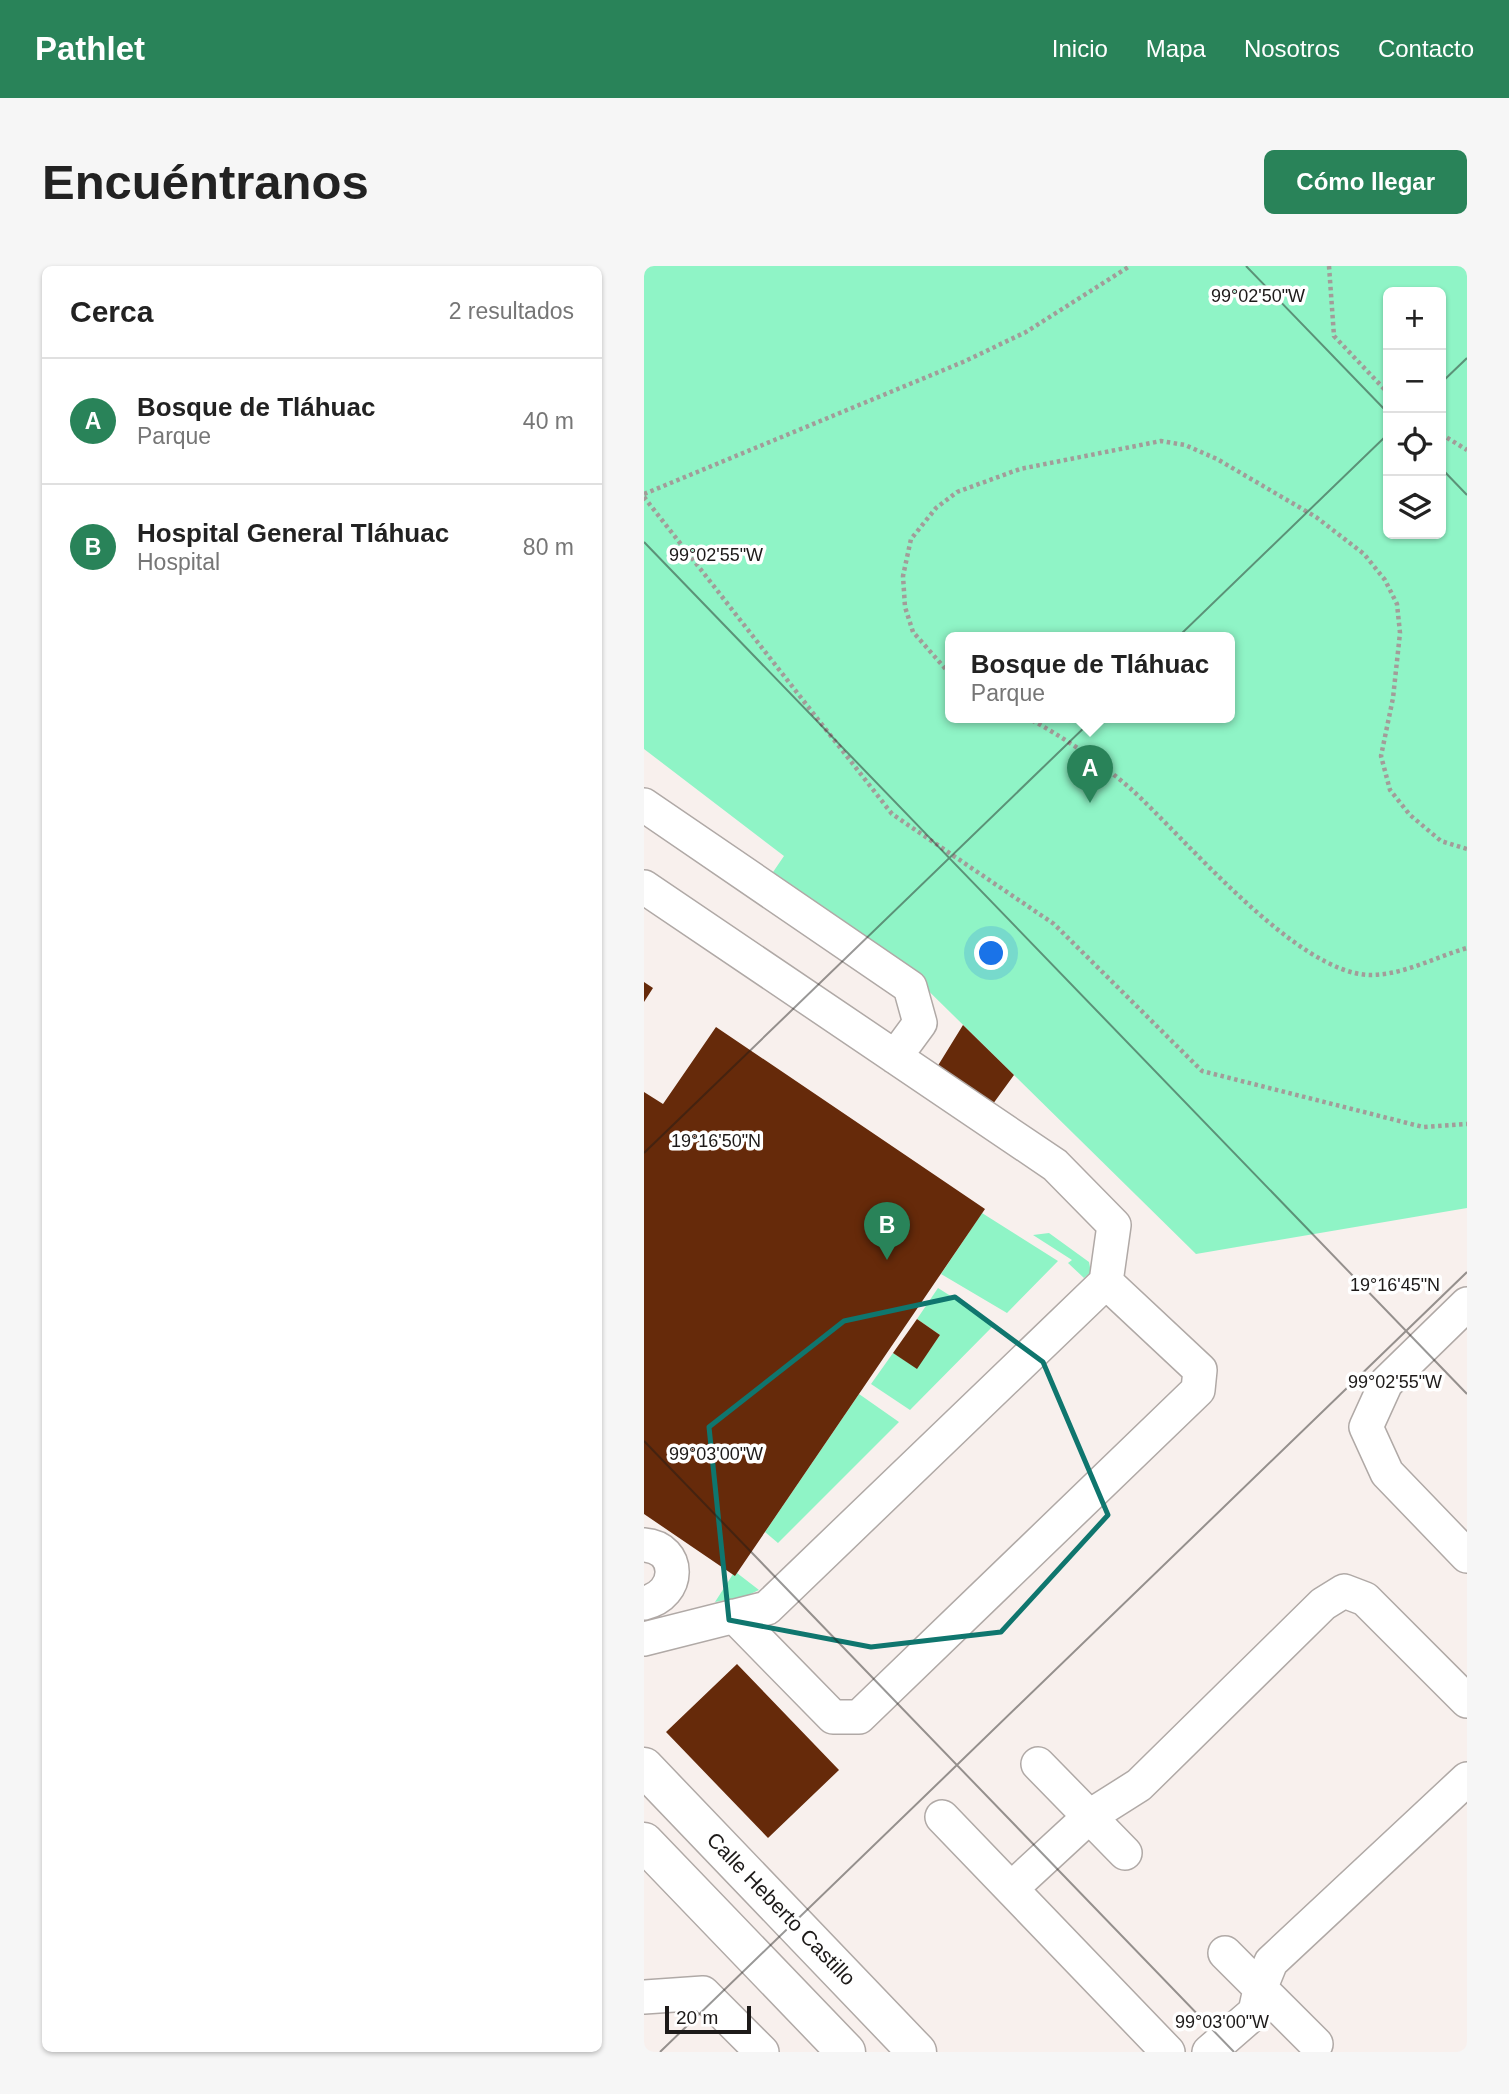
<!DOCTYPE html>
<html lang="es">
<head>
<meta charset="utf-8">
<style>
  :root { --surface:#fff; --page:#f6f6f6; --text:#222; --muted:#767676; --line:#e0e0e0; --accent:#298359 }
  body { margin:0; font-family:Helvetica,sans-serif; background:var(--page); color:var(--text) }
  .controls { position:absolute; right:21px; top:21px; display:grid; overflow:hidden; border-radius:10px; box-shadow:0 2px 5px #0004 }
  .controls button { width:63px; height:63px; display:grid; place-items:center; padding:0; border:0; border-bottom:2px solid var(--line); background:var(--surface); color:var(--text); font:35px sans-serif }
  .scale { position:absolute; left:21px; bottom:18px; width:86px; box-sizing:border-box; padding-left:7px; border:4px solid #1d1a19; border-top:0; font-size:19px; line-height:24px; white-space:nowrap; color:#1d1a19; -webkit-text-stroke:5px #fff; paint-order:stroke }
  .you { position:absolute; left:348px; top:688px; width:24px; height:24px; margin:-18px; border:5px solid #fff; border-radius:50%; background:#1a73e8; box-shadow:0 0 0 10px #1a73e833 }
  .badge { display:grid; place-items:center; width:46px; height:46px; border-radius:50%; background:var(--accent); color:#fff; font-size:23px; font-weight:700 }
  .pin { position:absolute; translate:-50% -58px; filter:drop-shadow(0 2px 4px #0008) }
  .pin::after { content:''; position:absolute; top:37px; width:24px; height:21px; background:inherit; clip-path:polygon(0 0,100% 0,50% 100%) }
  .popup { position:absolute; left:301px; top:366px; width:290px; height:91px; box-sizing:border-box; display:grid; place-content:center; border-radius:10px; background:var(--surface); filter:drop-shadow(0 2px 5px #0005); font-size:23px; white-space:nowrap; color:var(--muted) }
  .popup b { font-size:26px; color:var(--text) }
  .popup::after { content:''; position:absolute; left:50%; top:100%; margin-left:-14px; border:14px solid transparent; border-top-color:var(--surface) }
  .list { margin:0; padding:0; list-style:none }
  h2 { display:flex; justify-content:space-between; align-items:center; height:91px; margin:0; padding:0 28px; font-size:30px }
  h2 small { font-size:23px; font-weight:400; color:var(--muted) }
  .list li { display:grid; grid-template-columns:46px 1fr auto; gap:21px; align-items:center; box-sizing:border-box; height:126px; padding:0 28px; border-top:2px solid var(--line) }
  .list b { display:block; font-size:26px; white-space:nowrap }
  .list p { margin:0; font-size:23px; white-space:nowrap; color:var(--muted) }
  .list em { font-size:23px; font-style:normal; color:var(--muted) }
  .icon { flex:none; width:38px; height:38px; fill:none; stroke:currentColor; stroke-width:2; stroke-linecap:round; stroke-linejoin:round }
  .map { position:relative; flex:none; width:823px; height:1786px; overflow:hidden; border-radius:10px }
  header { display:flex; align-items:center; gap:42px; box-sizing:border-box; height:98px; padding:0 35px; background:var(--accent); color:#fff }
  header strong { font-size:33px }
  nav { display:flex; gap:38px; margin-inline-start:auto; font-size:24px }
  .intro { display:flex; align-items:center; justify-content:space-between; box-sizing:border-box; height:168px; padding:0 42px }
  h1 { margin:0; font-size:49px }
  .button { padding:18px 32px; border-radius:10px; background:var(--accent); color:#fff; font-size:24px; font-weight:700 }
  main { display:flex; gap:42px; padding:0 42px }
  aside { flex:1; background:var(--surface); border-radius:10px; box-shadow:0 2px 5px #0004 }
  .map>svg:first-child { display:block }
  .green { fill:#8ff4c6; fill-rule:evenodd }
  .building { fill:#662a0a }
  .lines { fill:none; stroke-linecap:round; stroke-linejoin:round }
  .minor-casing { stroke:#b0a9a6; stroke-width:36 }
  .major-casing { stroke:#b0a9a6; stroke-width:41 }
  .path { stroke:#a29c99; stroke-width:4.5; stroke-dasharray:3.5 3.5; stroke-linecap:butt }
  .minor { stroke:#fff; stroke-width:33 }
  .major { stroke:#fff; stroke-width:38 }
  .marked { fill:none; stroke:#0f766e; stroke-width:5; stroke-linejoin:round }
  .ticks { fill:none; stroke:#1d1a19; stroke-width:2; stroke-opacity:0.45 }
  .labels { text-anchor:middle; stroke-width:7; stroke-linejoin:round; paint-order:stroke }
  .street-label { font-size:21px; fill:#1d1a19; stroke:#fff }
  .ticks-label { font-size:18px; text-anchor:middle; fill:#1d1a19; stroke:#fff; stroke-width:7; stroke-linejoin:round; paint-order:stroke }
</style>
</head>
<body>
<header>
<strong>Pathlet</strong>
<nav><a>Inicio</a><a>Mapa</a><a>Nosotros</a><a>Contacto</a></nav>
</header>
<div class="intro"><h1>Encuéntranos</h1><a class="button">Cómo llegar</a></div>
<main>
<aside>
<h2>Cerca<small>2 resultados</small></h2>
<ul class="list">
<li><span class="badge">A</span><div><b>Bosque de Tláhuac</b><p>Parque</p></div><em>40 m</em></li>
<li><span class="badge">B</span><div><b>Hospital General Tláhuac</b><p>Hospital</p></div><em>80 m</em></li>
</ul>
</aside>
<div class="map">
<svg width="823" height="1786" viewBox="0 0 823 1786">
  <rect width="100%" height="100%" fill="#f8f0ed"/>
  <path class="green" d="M0,0H823V942L552,988L247,688L127,609L140,590L0,483ZM744,26H797V268H744ZM306,371H586V451H306Z
    M338,947L414,995L363,1047L297,1008Z
    M405,967L445,996L447,1006L440,1012L424,997L428,994L389,969Z
    M294,1022L351,1058L266,1144L227,1118L249,1087L273,1102L296,1069L273,1053Z
    M215,1128L255,1156L134,1277L121,1266Z
    M93,1307L115,1324L100,1331L71,1336L89,1308L91,1310Z"/>
  <path class="building" d="M0,716L9,722L0,736Z
    M319,759L370,809L346,842L290,806Z
    M72,761L341,943L91,1310L0,1248V826L19,838Z
    M273,1053L296,1069L273,1103L249,1087Z
    M93,1398L195,1504L124,1572L22,1466Z"/>
  <g class="lines">
    <g class="minor-casing">
      <path id="minor" d="M0,539L266,721L276,757L251,791
        M0,621L411,899L470,959L462,1016L123,1342L0,1373
        M823,1038L742,1117L722,1161L743,1207L823,1290
        M0,1279C38,1282 37,1329 0,1337
        M90,1350L189,1451H215L554,1124L556,1104L462,1016
        M394,1498L481,1587
        M298,1551L524,1786
        M368,1622L446,1550L495,1519L679,1338L700,1325L721,1333L823,1435
        M581,1687L672,1778
        M0,1731L59,1727L118,1786
        M565,1786L611,1746L616,1723L627,1696L823,1513"/>
    </g>
    <g class="major-casing">
      <path id="major" d="M0,1501L273,1786
        M0,1576L202,1786"/>
    </g>
    <path class="path" d="M685,0L690,70L744,127
      M797,168L823,184
      M0,228L319,96L382,66L486,0
      M0,231L248,548L410,658L558,805L779,861L823,858
      M306,408L269,366L261,341L259,310L267,273L292,242L313,226L376,203L517,175L541,179L573,193L672,251L720,288L741,314L753,338L756,367L749,432L737,490L746,524L766,549L797,575L823,583
      M382,451C418,470 456,496 487,523C541,572 653,708 726,709C760,709 791,691 823,682"/>
    <use href="#minor" class="minor"/>
    <use href="#major" class="major"/>
  </g>
  <path class="marked" d="M311,1031L399,1096L464,1249L357,1366L227,1381L85,1354L65,1161L200,1055Z"/>
  <path class="ticks" d="M602,0L744,147M797,117L823,92M797,202L823,229M0,276L823,1128M0,887L744,168M0,1175L590,1786M16,1786L823,1006"/>
  <g class="labels">
    <g class="street-label">
      <text transform="translate(137 1643) rotate(46)" y="7">Calle Heberto Castillo</text>
    </g>
  </g>
  <g class="ticks-label">
    <text x="614" y="36">99°02'50"W</text>
    <text x="72" y="295">99°02'55"W</text>
    <text x="72" y="881">19°16'50"N</text>
    <text x="751" y="1025">19°16'45"N</text>
    <text x="751" y="1122">99°02'55"W</text>
    <text x="72" y="1194">99°03'00"W</text>
    <text x="578" y="1762">99°03'00"W</text>
  </g>
</svg>
<div class="controls">
<button>+</button>
<button>−</button>
<button><svg class="icon" aria-label="locate" viewBox="0 0 24 24"><circle cx="12" cy="12" r="6"/><path d="M12 2v4M12 18v4M2 12h4M18 12h4"/></svg></button>
<button><svg class="icon" aria-label="layers" viewBox="0 0 24 24"><path d="M12 4l9 5-9 5-9-5zM3 14l9 5 9-5"/></svg></button>
</div>
<div class="scale">20 m</div>
<div class="you"></div>
<div class="pin badge" style="left:446px;top:537px">A</div>
<div class="popup"><b>Bosque de Tláhuac</b>Parque</div>
<div class="pin badge" style="left:243px;top:994px">B</div>
</div>
</main>
</body>
</html>
